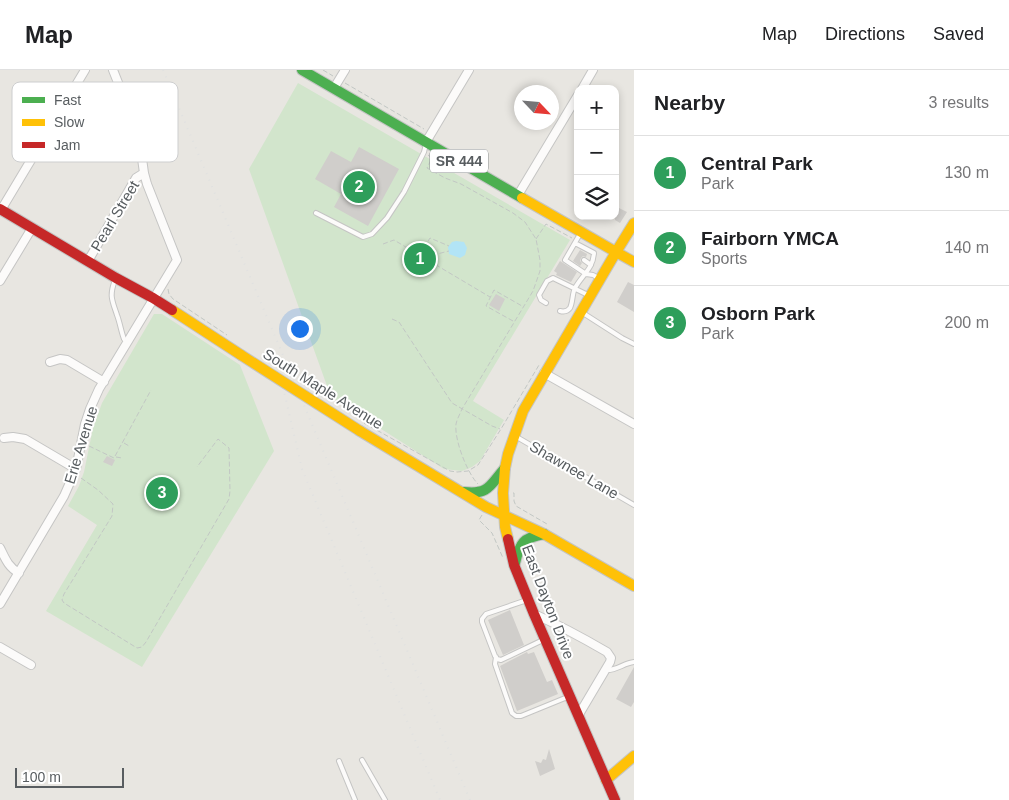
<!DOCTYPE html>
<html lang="en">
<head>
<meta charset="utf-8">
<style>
  :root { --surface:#fff; --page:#f6f6f6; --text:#202124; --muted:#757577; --line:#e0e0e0; --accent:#0b8043 }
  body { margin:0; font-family:Helvetica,sans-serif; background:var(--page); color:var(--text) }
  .controls { position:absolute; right:15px; top:15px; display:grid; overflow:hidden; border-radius:10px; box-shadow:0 2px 8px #0003 }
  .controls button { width:45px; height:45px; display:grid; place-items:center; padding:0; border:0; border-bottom:1px solid var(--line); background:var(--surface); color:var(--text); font:25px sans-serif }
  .compass { position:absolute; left:514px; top:15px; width:45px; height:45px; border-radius:50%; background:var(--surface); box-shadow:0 2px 8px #0003; rotate:116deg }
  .scale { position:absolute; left:15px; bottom:12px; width:109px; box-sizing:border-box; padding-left:5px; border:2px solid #585d60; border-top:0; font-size:14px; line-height:18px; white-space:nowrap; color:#585d60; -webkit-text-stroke:4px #fff; paint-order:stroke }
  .you { position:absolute; left:299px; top:258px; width:18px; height:18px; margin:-12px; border:4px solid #fff; border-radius:50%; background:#1a73e8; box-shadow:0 0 0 8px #1a73e833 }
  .badge { display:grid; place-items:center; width:32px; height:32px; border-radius:50%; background:var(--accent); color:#fff; font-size:16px; font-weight:700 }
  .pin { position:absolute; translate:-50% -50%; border:2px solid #fff; box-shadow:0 1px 5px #0006 }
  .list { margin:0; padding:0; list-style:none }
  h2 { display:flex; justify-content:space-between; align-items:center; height:65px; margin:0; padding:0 20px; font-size:21px }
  h2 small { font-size:16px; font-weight:400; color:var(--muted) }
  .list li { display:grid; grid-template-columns:32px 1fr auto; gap:15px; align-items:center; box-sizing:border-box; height:75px; padding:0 20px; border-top:1px solid var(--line) }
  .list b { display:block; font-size:19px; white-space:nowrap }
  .list p { margin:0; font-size:16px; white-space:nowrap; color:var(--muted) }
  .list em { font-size:16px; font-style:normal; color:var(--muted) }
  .icon { flex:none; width:28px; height:28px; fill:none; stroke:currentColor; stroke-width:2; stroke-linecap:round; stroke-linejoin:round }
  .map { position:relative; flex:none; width:634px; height:730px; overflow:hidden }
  header { display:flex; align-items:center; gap:30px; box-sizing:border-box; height:70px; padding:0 25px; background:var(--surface); border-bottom:1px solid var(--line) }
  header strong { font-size:24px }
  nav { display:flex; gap:28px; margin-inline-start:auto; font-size:18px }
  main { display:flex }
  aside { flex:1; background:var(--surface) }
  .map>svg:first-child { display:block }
  .green { fill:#d2e5cc }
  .water { fill:#b2e4f6 }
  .building { fill:#d0cecb }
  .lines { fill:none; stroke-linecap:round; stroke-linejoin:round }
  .lane-casing { stroke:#c5c5c4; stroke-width:6 }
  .street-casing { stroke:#c5c5c4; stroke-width:10 }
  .fast-casing { stroke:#c4c5c4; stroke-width:12 }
  .slow-casing { stroke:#c4c5c4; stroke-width:12 }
  .jam-casing { stroke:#c4c5c4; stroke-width:12 }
  .path { stroke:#c2c7c4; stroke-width:1; stroke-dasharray:5 2.5; stroke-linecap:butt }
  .lane { stroke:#fcfbfa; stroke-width:4 }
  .street { stroke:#fcfbfa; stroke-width:8 }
  .fast { stroke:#4caf50; stroke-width:10 }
  .slow { stroke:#ffc107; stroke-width:10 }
  .jam { stroke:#c62828; stroke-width:10 }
  .rail { stroke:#e0e1e0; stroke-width:2; stroke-dasharray:1 6; stroke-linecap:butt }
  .slow-bridge-casing { stroke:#c4c5c4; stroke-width:12; stroke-linecap:butt }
  .slow-bridge { stroke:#ffc107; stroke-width:10 }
  .labels { text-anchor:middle; stroke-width:4; stroke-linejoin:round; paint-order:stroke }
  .shield { fill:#fff; stroke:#8a8e90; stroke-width:1 }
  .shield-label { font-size:14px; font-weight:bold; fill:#585d60 }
  .street-label { font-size:15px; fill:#585d60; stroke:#fff }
  .key { fill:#fff; stroke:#cdcecf; stroke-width:1 }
  .key-label { font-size:14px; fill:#585d60 }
</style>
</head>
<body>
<header>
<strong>Map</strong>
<nav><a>Map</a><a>Directions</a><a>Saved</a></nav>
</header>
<main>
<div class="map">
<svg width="634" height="730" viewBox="0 0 634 730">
  <rect width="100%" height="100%" fill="#e8e6e1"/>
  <path class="green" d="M298,13L570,170L473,331L504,350L480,391L472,397L462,401L444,399L331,327L249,99Z
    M154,244H162L240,295L274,381L142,597L46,541L97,455L68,436L79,416L84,402L93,358L102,333Z"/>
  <path class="water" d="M456,171L464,172L467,178L465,185L460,188L449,184L448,177L452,172Z"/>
  <path class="building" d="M359,77L399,99L368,156L334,137L341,124L315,109L331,81L351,92Z
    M615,136L627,142L620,153L615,150Z
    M580,180L587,184L586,187L583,186L581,188L580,191L582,193L580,196L573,191Z
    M560,191L577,202L571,212L556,205L557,203L554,201Z
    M628,212L634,215V242L617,232Z
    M496,224L505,229L499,241L489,235Z
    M107,386L115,390L112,396L103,392Z
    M510,540L524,575L503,585L488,550Z
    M527,582L528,584L534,582L547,612L552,610L558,624L517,641L500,596Z
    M634,597V632L631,637L616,629Z
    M549,679L555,699L540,706L535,691L541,693L543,689L546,690Z"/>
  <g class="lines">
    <g class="lane-casing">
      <path id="lane" d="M316,143L363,167L372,164L387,148L404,122L424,82L426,74
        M580,164L565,190L586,204L593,205L600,209
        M584,190L591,195
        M115,210C109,226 112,230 117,245C120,253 121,261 124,269L127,271
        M546,233L541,230L539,225L547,211L553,208L590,226
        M560,241C564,242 567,242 570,238C573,232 572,224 575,218C582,205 593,199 594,183L575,173
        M583,243L622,268L634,274
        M515,366L634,435
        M527,530L486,544L482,549V552L495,586L497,589L501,590L543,570
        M496,587L495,594L512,643L516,646H521L570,626
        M606,600C616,601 624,593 634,592
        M362,690L385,730
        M339,691L355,730"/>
    </g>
    <g class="street-casing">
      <path id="street" d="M334,18L345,0
        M582,19L593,0
        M426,72L469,0
        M518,125L578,25
        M1,140L85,0
        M88,191L136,108L144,103
        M0,211L32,158
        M50,292L60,289L67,290L104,312
        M544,303L634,354
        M4,368L13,367L25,369L76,399
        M0,478C5,488 8,497 19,503
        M0,534L64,426L76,399L85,354L90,339L99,319L177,190L147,114L144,103L140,74L138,63L113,0
        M534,544C559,555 583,568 607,582L611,588L610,592L578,646
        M0,577L31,595"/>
    </g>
    <g class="fast-casing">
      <path id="fast" d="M302,0L522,128
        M464,422C489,425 490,415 505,398
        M515,493C520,472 523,468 544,464"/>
    </g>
    <g class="slow-casing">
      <path id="slow" d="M522,128L616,182L634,153
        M172,240L241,285
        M360,361L486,437L544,464L634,516
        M508,469L505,457L503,423L505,398L508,384L523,341L616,182L634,192
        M606,710L634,686"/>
    </g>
    <g class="jam-casing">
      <path id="jam" d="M0,139L116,208L153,228L172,240
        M508,469L514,495L534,544L615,730"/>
    </g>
    <path class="path" d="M323,0L333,6
      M345,13L424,59
      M428,85L432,88L427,98L445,108L461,114L513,143L525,152L536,169L540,190V201L533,221L462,339C460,344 457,349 456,354C454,369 467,403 478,414
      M536,169L546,154L572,168
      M383,174L394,170L490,227
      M420,184L430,168L449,176
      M425,187L449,181
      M168,219L169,224L173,229L227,265
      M392,249L399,252L452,333L492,356L500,359
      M513,251L486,236L494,220L522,236
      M364,353L450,401L457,402L468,401L478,395L501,359L539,295
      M124,373L129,376
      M89,376L114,388L151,320
      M116,387L122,388
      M81,408L98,420L113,434L112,446L64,524L62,530L64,533L137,578L142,577L146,572L229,429L230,421L229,378L218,369L197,397
      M513,423H514V431L516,436L547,454
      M482,445L479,450L492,463L503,488"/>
    <use href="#lane" class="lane"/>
    <use href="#street" class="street"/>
    <use href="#fast" class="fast"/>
    <use href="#slow" class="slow"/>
    <use href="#jam" class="jam"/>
    <path class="rail" d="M163,0L470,730
      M283,317L302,399L440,730"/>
    <g class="slow-bridge-casing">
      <path id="slow-bridge" d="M241,285L360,361"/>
    </g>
    <use href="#slow-bridge" class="slow-bridge"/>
  </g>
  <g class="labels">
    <rect class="shield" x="430" y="79.5" width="58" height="23" rx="4"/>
    <g class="shield-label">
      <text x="459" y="96">SR 444</text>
    </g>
    <g class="street-label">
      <text transform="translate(115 146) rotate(-59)" y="5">Pearl Street</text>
      <text transform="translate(323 319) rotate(32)" y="5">South Maple Avenue</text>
      <text transform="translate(81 375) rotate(-73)" y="5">Erie Avenue</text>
      <text transform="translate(574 400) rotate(30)" y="5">Shawnee Lane</text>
      <text transform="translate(548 532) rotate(69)" y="5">East Dayton Drive</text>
    </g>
  </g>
  <rect x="12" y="12" width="166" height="80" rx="8" class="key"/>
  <rect x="22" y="27" width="23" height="6" fill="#4caf50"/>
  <rect x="22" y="49" width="23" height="7" fill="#ffc107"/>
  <rect x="22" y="72" width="23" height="6" fill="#c62828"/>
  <g class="key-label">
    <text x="54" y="35">Fast</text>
    <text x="54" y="57">Slow</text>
    <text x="54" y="80">Jam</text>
  </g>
</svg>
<div class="controls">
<button>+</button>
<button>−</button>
<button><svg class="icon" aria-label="layers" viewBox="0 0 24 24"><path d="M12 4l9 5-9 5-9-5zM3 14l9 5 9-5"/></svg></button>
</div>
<svg class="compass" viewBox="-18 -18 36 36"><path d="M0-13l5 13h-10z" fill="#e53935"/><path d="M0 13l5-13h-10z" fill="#757577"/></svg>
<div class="scale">100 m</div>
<div class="you"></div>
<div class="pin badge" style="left:420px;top:189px;background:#2e9e5b">1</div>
<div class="pin badge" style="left:359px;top:117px;background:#2e9e5b">2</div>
<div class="pin badge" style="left:162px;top:423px;background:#2e9e5b">3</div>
</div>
<aside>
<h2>Nearby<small>3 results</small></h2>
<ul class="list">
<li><span class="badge" style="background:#2e9e5b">1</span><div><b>Central Park</b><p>Park</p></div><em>130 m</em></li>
<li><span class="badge" style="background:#2e9e5b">2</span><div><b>Fairborn YMCA</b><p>Sports</p></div><em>140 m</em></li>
<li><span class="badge" style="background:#2e9e5b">3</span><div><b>Osborn Park</b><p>Park</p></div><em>200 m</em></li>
</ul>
</aside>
</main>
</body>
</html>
